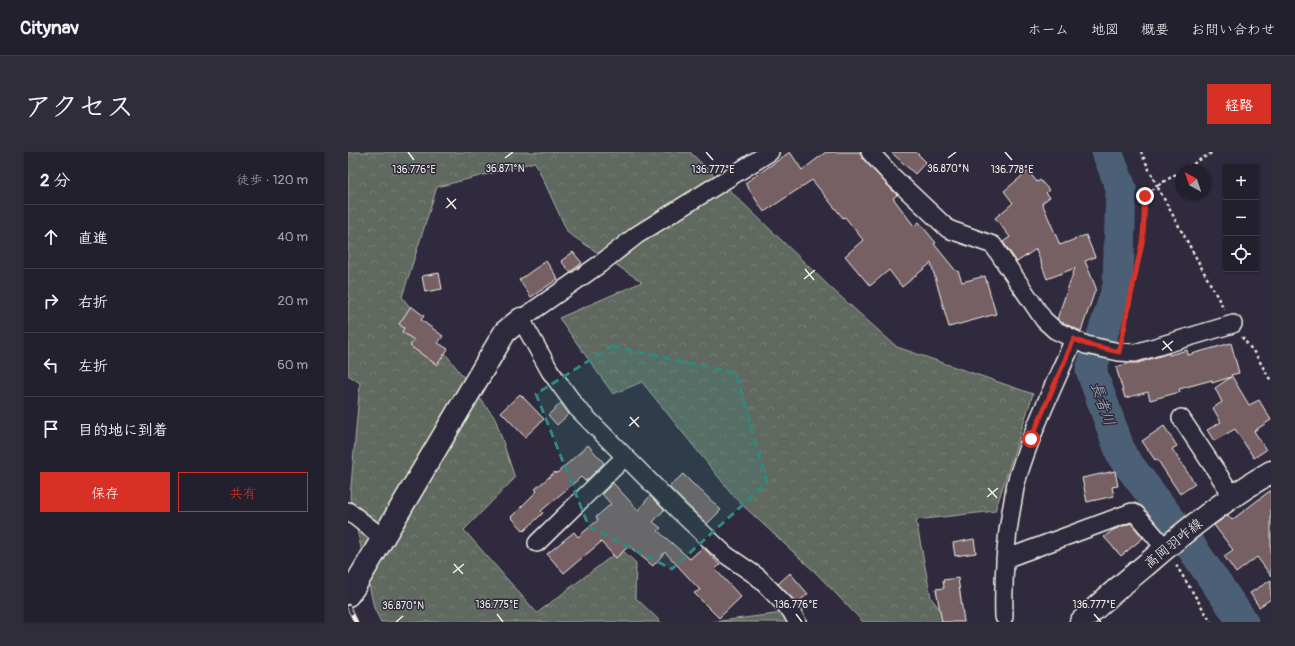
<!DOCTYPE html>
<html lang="ja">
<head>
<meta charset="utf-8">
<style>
  :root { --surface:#23202e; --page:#2f2d3a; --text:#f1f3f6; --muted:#a3a3aa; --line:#403e4a; --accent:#d93025 }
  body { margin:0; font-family:Pangolin,"Klee One",sans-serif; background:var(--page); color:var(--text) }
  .controls { position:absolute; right:12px; top:12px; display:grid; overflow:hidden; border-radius:0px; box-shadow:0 1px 3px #0004 }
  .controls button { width:36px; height:36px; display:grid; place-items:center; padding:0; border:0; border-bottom:1px solid var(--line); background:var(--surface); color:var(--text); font:20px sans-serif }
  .compass { position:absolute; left:827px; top:12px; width:36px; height:36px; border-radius:50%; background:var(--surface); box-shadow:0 1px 3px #0004; rotate:320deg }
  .stop { position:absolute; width:12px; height:12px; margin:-9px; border:3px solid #d93025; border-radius:50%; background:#fff }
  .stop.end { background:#d93025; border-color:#fff; box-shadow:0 1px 4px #0008 }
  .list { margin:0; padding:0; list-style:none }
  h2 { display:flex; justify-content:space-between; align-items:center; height:52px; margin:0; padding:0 16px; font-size:17px }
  h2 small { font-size:13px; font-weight:400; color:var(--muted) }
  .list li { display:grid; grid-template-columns:26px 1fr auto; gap:12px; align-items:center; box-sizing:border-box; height:64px; padding:0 16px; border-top:1px solid var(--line) }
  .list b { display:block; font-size:15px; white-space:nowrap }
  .list em { font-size:13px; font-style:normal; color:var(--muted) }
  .actions { display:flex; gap:8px; padding:12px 16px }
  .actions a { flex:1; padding:9px 0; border:1px solid var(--accent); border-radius:0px; text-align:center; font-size:14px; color:var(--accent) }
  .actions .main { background:var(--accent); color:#fff }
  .icon { flex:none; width:22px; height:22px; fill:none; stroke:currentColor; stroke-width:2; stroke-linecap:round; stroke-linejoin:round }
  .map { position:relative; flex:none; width:923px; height:470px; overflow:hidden; border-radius:0px }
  header { display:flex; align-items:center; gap:24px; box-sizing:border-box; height:56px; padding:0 20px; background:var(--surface); border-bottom:1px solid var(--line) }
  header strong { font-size:19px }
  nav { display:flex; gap:22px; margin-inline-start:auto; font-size:14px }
  .intro { display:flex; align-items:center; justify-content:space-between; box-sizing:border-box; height:96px; padding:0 24px }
  h1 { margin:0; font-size:28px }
  .button { padding:10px 18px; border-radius:0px; background:var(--accent); color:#fff; font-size:14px; font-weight:700 }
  main { display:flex; gap:24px; padding:0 24px }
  aside { flex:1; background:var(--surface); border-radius:0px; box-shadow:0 1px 3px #0004 }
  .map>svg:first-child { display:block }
  .forest { fill:url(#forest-crowns); stroke:#aaada3 }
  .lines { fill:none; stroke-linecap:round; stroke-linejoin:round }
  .river { stroke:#4c6177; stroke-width:31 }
  .building { fill:#766064; stroke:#f4f1e8 }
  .minor-casing { stroke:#f4f1e8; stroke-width:20 }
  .tertiary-casing { stroke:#f4f1e8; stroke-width:25 }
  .primary-casing { stroke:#f4f1e8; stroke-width:25 }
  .path { stroke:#f4f1e8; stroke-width:2.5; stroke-dasharray:3 3; stroke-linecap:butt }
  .minor { stroke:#2f2a3d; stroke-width:17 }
  .tertiary { stroke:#2f2a3d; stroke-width:22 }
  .primary { stroke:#2f2a3d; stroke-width:22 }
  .rail-casing { stroke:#f4f1e8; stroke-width:4.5 }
  .rail { stroke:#2f2a3d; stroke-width:3; stroke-dasharray:9; stroke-linecap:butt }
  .route { stroke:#d93025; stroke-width:5 }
  .marked { fill:#318880; fill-opacity:0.2; stroke:#318880; stroke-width:3; stroke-dasharray:8 5; stroke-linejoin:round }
  .ticks { fill:none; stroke:#f4f1e8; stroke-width:1.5 }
  .labels { text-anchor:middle; stroke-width:3; stroke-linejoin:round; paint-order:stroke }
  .street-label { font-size:14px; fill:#f4f1e8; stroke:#2f2a3d }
  .water-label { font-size:15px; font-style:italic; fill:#b1b7bb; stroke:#2f2a3d }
  .ticks-label { font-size:10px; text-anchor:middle; fill:#f4f1e8; stroke:#2f2a3d; stroke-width:3; stroke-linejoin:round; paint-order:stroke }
</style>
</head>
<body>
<header>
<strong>Citynav</strong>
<nav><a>ホーム</a><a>地図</a><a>概要</a><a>お問い合わせ</a></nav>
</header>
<div class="intro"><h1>アクセス</h1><a class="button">経路</a></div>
<main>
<aside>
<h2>2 分<small>徒歩 · 120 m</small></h2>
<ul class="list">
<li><svg class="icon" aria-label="ahead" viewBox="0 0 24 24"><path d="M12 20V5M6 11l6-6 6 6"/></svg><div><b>直進</b></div><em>40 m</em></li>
<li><svg class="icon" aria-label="right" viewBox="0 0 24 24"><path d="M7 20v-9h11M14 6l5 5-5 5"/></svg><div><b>右折</b></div><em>20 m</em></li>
<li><svg class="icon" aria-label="left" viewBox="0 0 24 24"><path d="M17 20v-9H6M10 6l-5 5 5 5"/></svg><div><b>左折</b></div><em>60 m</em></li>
<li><svg class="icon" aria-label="arrive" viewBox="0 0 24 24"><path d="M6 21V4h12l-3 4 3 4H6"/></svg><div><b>目的地に到着</b></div></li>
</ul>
<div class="actions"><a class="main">保存</a><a>共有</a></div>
</aside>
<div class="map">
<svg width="923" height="470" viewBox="0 0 923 470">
  <defs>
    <pattern id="forest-crowns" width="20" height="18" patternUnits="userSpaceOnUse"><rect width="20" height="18" fill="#60695e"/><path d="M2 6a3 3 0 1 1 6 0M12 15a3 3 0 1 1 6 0" fill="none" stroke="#777f75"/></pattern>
  </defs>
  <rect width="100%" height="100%" fill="#2f2a3d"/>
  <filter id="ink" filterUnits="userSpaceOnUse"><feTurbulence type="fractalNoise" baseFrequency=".025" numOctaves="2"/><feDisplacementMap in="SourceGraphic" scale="8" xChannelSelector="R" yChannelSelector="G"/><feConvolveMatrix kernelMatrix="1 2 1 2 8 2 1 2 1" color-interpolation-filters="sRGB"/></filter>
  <g filter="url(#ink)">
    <path class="forest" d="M0,0H342L483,136L549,195L685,242L647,359L568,368L583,446L602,470H515L468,421L389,348L294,230L265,242L211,166L294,130L220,81L187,10L89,35L54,145L147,266L167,326L116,378L189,461L273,397L288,411L287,445L313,470H33L26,456L2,345L12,231L0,223Z
      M435,461L441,470H364Z"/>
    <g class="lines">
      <path class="river" d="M759,0L773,36L770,134L743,218L774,304L844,396L895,470"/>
    </g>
    <path class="building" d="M442,0L454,18L478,0H512L515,7L549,43L545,46L566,74L571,70L588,91L586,92L608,119H610L614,130L637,124L648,162L601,175L583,111L554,135L541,118L522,134L497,104L515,88L497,65L495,66L464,28L416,60L397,31Z
      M543,0H568L578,10L567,22Z
      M680,19L689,30L692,28L701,38L698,41L702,45L694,51L712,93L738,83L747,105L737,109L748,136L733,179L713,170L709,167L727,116L699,127L688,97L669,110L655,90L662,85L647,66L665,51L656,39Z
      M225,100L234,111L222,120L213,109Z
      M198,109L210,127L183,145L171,128Z
      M91,121L94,137L77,140L74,124Z
      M63,154L76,164L73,168L95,184L90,191L100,197L89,213L62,194L66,188L54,180L56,176L51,172Z
      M883,191L891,221L883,223L901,253L911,248L923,268L906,279L918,298L906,306L887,277L866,289L859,278L873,270L865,256L874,250L867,236L883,225L864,231V228L831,237L832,240L802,248L800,240L777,246L768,215L782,211H790L821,201V203L839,198L840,203Z
      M172,242L196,267L177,285L153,260Z
      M213,251L221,262L209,273L200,263Z
      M816,274L829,294L824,297L847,332L832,342L809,307L807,308L794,289Z
      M240,293L256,311L240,327L237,329L233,325L193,359L195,361L176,379L163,365L189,339L187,337L207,320L208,322Z
      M767,319L770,334L764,335L766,344L739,350L734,326Z
      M335,322L347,334H348L373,358L359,372L321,335Z
      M265,331L290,358L302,344L316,358L305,370L313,376L310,379L342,407L355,395L372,413L367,417L393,445L371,466L346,441L352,438L317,400L305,414L281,394L268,406L253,390L216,421L199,402L226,380L230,385L250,368L248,365L263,352L254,342Z
      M923,338V424L909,405L888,421L876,404L885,398L866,373L880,363L884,368Z
      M783,371L795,386L773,404L756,385L765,378Z
      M626,387L628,401L607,404L605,391Z
      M442,421L460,442L449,451L430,432Z
      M610,426L616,470H594L588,437L596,436L595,428Z
      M923,428V447L911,455L902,441Z"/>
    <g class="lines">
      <g class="minor-casing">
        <path id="minor" d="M422,0L289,83L252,112L173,167L202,219L229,256L331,359L378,403L410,425L443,459L449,470
          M522,0L545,25L600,77L645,93L696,168L707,178L738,193L771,200L787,201L885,172
          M833,266L884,343
          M0,359L35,386
          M189,391L277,305
          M657,407L784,360L788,362L817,396
          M656,465C655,429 657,394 663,359C665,350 666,340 668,331C682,282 706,234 726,187"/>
      </g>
      <g class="tertiary-casing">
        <path id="tertiary" d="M0,443L6,435L157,180L173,167"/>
      </g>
      <g class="primary-casing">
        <path id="primary" d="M733,470C754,449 776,431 799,412C838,378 878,346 923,320"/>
      </g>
      <path class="path" d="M835,18L865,0
        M833,19L809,34L876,157
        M775,183L795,86L797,44L809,34L793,0
        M894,185L908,203L923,229
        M828,413L863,470"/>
      <use href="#minor" class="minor"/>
      <use href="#tertiary" class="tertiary"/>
      <use href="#primary" class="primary"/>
      <g class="rail-casing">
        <path id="rail" d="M0,454L8,470"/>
      </g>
      <use href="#rail" class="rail"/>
    </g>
  </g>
  <g class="lines" filter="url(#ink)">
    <path class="route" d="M683,287L726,187L738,192L771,200L795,86L797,44"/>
  </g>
  <path class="marked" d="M264,194L388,221L419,331L324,417L241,375L188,242Z"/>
  <path class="ticks" d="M60,0L66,8M358,0L365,8M657,0L664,8M157,6L165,0M600,6L608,0M99,46L108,57M98,56L108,47M457,117L466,128M456,127L467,118M815,189L824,199M814,198L825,189M282,265L291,275M281,274L291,265M640,336L649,346M639,345L650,336M106,412L115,422M105,421L116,412M149,462L155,470M448,462L454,470M746,462L753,470M48,470L55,464"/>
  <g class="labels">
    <g class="street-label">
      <text transform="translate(825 391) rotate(-39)" y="5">高岡羽咋線</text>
    </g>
    <g class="water-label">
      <text transform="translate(755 252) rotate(71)" y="5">長者川</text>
    </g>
  </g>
  <g class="ticks-label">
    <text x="157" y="20">36.871°N</text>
    <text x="600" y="20">36.870°N</text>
    <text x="66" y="21">136.776°E</text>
    <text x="365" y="21">136.777°E</text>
    <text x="664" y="21">136.778°E</text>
    <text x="149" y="456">136.775°E</text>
    <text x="448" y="456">136.776°E</text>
    <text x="746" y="456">136.777°E</text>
    <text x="55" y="457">36.870°N</text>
  </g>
</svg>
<div class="controls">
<button>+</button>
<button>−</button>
<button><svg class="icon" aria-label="locate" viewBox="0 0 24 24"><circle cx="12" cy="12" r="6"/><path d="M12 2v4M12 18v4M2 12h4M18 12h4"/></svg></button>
</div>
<svg class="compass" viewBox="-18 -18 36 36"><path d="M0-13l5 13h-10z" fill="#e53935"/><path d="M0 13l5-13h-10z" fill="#a3a3aa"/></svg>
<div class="stop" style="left:683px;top:287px"></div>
<div class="stop end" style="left:797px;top:44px"></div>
</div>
</main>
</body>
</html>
